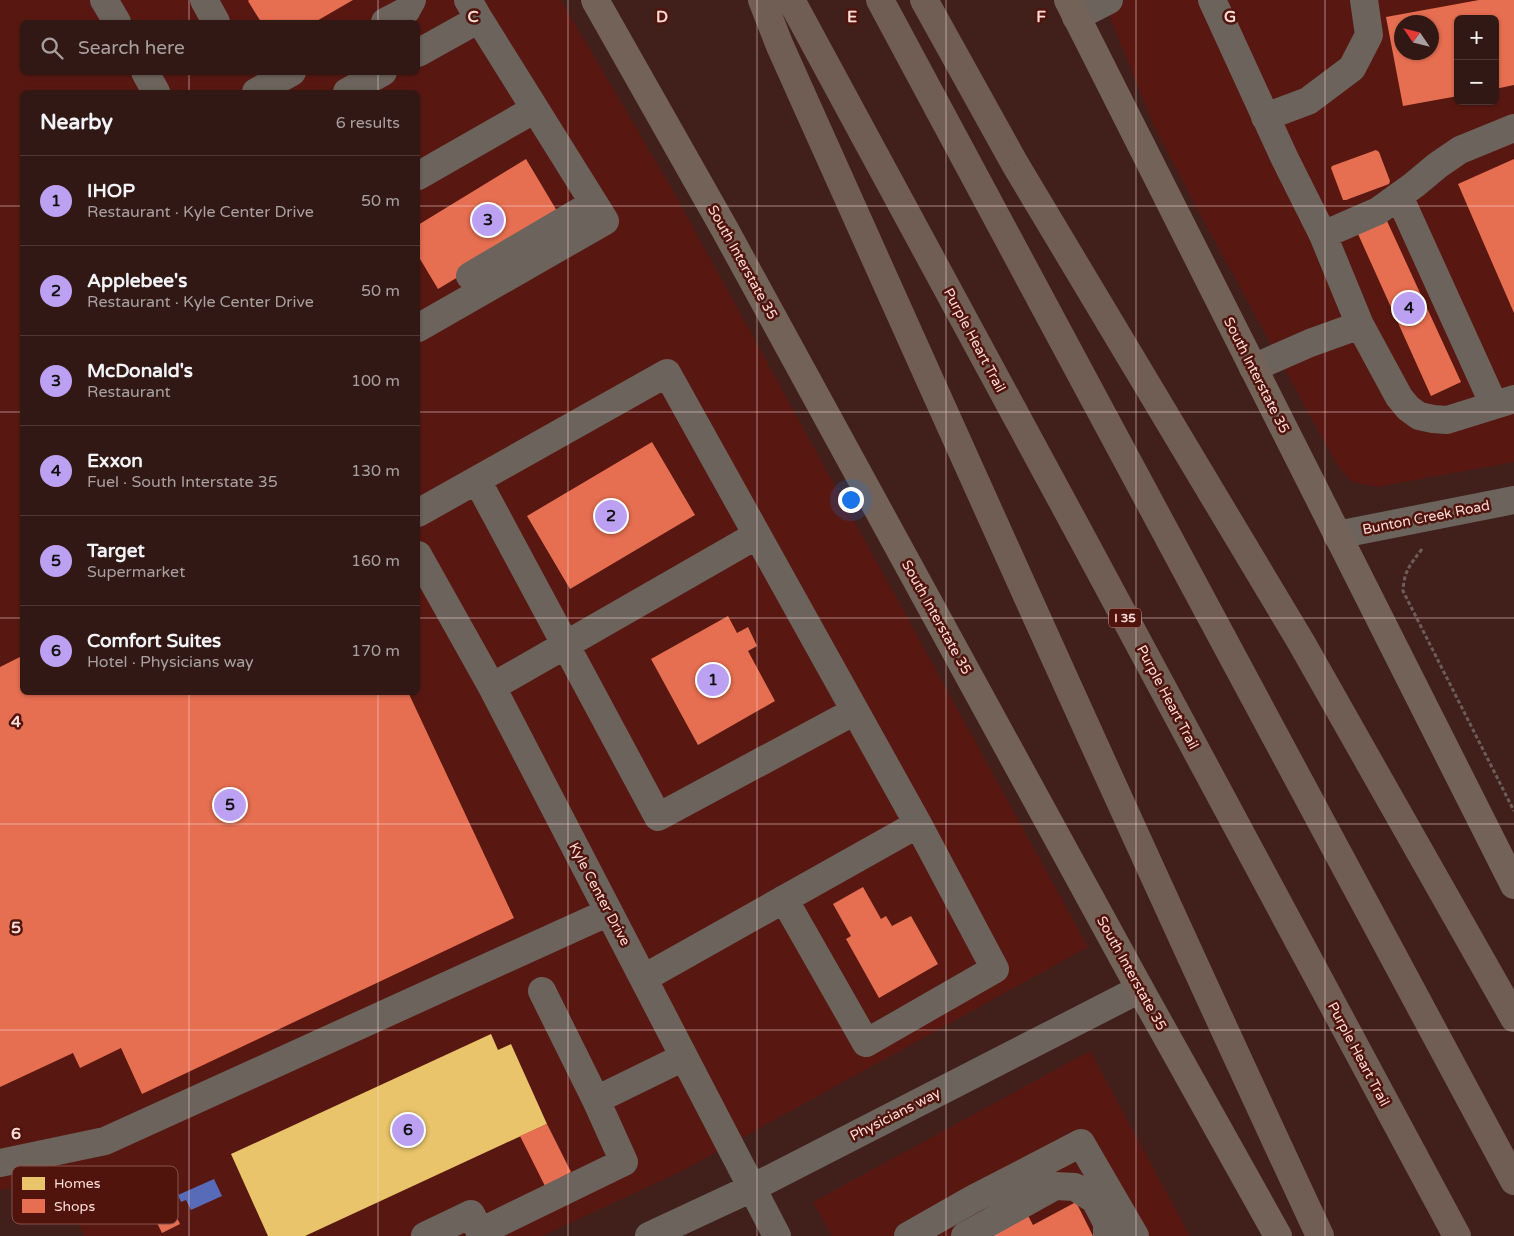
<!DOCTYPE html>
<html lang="en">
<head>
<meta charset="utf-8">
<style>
  :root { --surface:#311815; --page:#3d2522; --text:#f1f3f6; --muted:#a8a0a0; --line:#4c3734; --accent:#bca0f2 }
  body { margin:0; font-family:"Varela Round",sans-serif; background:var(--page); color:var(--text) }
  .controls { position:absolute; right:15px; top:15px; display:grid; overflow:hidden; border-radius:8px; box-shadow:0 1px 4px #0004 }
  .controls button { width:45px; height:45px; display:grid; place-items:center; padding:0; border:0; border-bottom:1px solid var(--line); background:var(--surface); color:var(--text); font:25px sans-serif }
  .compass { position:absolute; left:1394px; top:15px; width:45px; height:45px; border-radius:50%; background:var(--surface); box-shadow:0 1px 4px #0004; rotate:305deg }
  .you { position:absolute; left:850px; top:499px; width:18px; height:18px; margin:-12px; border:4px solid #fff; border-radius:50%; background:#1a73e8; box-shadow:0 0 0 8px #1a73e833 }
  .badge { display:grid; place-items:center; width:32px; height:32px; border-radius:50%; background:var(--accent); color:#111; font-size:16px; font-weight:700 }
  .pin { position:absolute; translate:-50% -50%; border:2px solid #fff; box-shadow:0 1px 5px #0006 }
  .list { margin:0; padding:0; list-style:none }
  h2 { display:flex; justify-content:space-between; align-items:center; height:65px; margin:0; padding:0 20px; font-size:21px }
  h2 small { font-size:16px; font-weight:400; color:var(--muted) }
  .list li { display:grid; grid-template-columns:32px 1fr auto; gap:15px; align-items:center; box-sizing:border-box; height:90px; padding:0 20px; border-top:1px solid var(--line) }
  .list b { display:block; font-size:19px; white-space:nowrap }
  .list p { margin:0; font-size:16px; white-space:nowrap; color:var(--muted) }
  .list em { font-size:16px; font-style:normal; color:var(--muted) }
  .icon { flex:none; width:28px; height:28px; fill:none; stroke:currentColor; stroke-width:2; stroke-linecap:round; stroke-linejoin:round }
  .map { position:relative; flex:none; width:1514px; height:1236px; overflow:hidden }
  .search { position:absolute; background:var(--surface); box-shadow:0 1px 4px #0004; left:20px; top:20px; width:400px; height:55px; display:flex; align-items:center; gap:12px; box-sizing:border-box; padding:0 18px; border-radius:8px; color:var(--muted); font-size:19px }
  .panel { position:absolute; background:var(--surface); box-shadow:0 1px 4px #0004; left:20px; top:90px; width:400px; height:605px; border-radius:8px }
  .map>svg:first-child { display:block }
  .built { fill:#581811; fill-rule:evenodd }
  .water { fill:#586bb9 }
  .homes { fill:#e9c46a }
  .shops { fill:#e76f51; fill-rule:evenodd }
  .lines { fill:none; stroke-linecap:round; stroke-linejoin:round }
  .path { stroke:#6d5d58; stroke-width:3; stroke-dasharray:4 2.5; stroke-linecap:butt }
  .minor { stroke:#6c645c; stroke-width:28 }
  .major { stroke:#726258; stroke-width:28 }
  .highway { stroke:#705e54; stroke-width:28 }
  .grid { fill:none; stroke:#fcdcd7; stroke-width:1; stroke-opacity:0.55 }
  .labels { text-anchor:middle; stroke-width:5; stroke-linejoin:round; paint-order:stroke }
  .shield { fill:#50140d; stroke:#c8a09a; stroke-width:1 }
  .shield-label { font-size:12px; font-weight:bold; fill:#fcdcd7 }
  .street-label { font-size:14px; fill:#fcdcd7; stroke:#50140d }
  .key { fill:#50140d; stroke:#84504a; stroke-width:1 }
  .key-label { font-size:14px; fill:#fcdcd7 }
  .grid-label { font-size:16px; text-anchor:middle; font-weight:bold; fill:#fcdcd7; stroke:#50140d; stroke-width:5; stroke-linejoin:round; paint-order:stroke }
</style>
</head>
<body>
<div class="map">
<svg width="1514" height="1236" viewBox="0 0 1514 1236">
  <rect width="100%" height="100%" fill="#41201c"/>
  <path class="built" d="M0,0H561L672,189L1088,947L682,1171L542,1236H84L58,1181L0,1190ZM22,22H418V72H22ZM22,92H418V692H22Z
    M1103,0H1514V462L1377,487L1361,484L1351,481L1343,472L1336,463L1200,214L1154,126ZM1458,19H1495V101H1458ZM1402,22H1432V52H1402Z
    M1090,1051L1190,1236H832L813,1202Z"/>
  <path class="water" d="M214,1179L222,1196L191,1210L186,1200L181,1202L178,1195Z"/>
  <path class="homes" d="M491,1034L498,1050L511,1044L547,1124L305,1236H268L231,1154Z"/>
  <path class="shops" d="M249,0H353L315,22H261L248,1Z
    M1479,0H1514V85L1495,89V19H1458V96L1403,106L1386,17ZM1402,22H1432V52H1402Z
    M1376,150L1379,152L1390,181L1389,184L1346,200H1343L1331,168L1332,166Z
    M526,159L560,216L438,289L420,259L418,260V225Z
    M1514,159V313L1458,184Z
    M1387,221L1461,382L1431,396L1358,234Z
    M652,442L695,515L570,589L527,516Z
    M728,616L737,633L748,627L757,646L748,651L775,701L698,745L651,659Z
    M22,656V692H408L514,918L142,1094L121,1048L80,1068L73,1053L0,1087V667Z
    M863,887L881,919L886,916L892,926L911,916L938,964L879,998L846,939L851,936L833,904Z
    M547,1124L571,1172L545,1186L520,1136Z
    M162,1187L180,1224L162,1233L144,1196Z
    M1076,1202L1093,1236H981L1025,1210L1033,1225Z"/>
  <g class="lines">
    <path class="path" d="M1422,549C1410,565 1404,571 1403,591L1514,811"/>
    <path class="minor" d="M104,0L117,22
      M204,0L216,22
      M1212,0L1285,159L1323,235
      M1076,17L1109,0
      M385,22L406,11L412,0
      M418,53L479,19L468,0
      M145,72L156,92
      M256,92L292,72
      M347,92L383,72
      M1265,117L1308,101L1352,68L1369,35L1364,0
      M418,176L535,109
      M1399,196L1494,405
      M470,276L594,203
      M1360,325L1399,397L1408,408L1419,416L1433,419L1447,420L1514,399
      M418,328L605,221L479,19
      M1253,368L1310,343L1360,325L1323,235L1378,211L1414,185L1438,165L1460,150L1514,128
      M477,480L658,817L855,711
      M418,513L667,373L918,824L644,978
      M1337,535L1514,500
      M418,555L492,687L777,1236
      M492,687L757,535
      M784,899L866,1043L995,969L918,824
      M596,1100L684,1057
      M0,1163L105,1141L609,912
      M480,1232L624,1162L596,1100L542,991
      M425,1236L471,1214L482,1236
      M649,1236L752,1188L1140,989
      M908,1236L973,1199L1081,1143L1135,1236
      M965,1236L1055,1186L1075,1187L1095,1200L1107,1223V1236"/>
    <path class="major" d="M595,0L724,228L1140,989L1278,1236
      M1068,0L1514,885"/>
    <path class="highway" d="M762,0L780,46C958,443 1136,841 1320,1236
      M791,0L1080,534L1457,1236
      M880,0L1514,1181
      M924,0L1015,164L1301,642L1514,1018"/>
  </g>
  <path class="grid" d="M189,0V22M378,0V22M568,0V1236M757,0V1236M946,0V1236M1136,0V1236M1325,0V1236M189,72V92M378,72V92M0,206H22M418,206H1514M0,412H22M418,412H1514M0,618H22M418,618H1514M189,692V1236M378,692V1236M0,824H1514M0,1030H1514"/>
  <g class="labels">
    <rect class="shield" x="1109" y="608.5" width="32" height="19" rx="4"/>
    <g class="shield-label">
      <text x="1125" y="622">I 35</text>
    </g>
    <g class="street-label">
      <text transform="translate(743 262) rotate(61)" y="5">South Interstate 35</text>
      <text transform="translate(975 340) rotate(62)" y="5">Purple Heart Trail</text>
      <text transform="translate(1257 375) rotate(63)" y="5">South Interstate 35</text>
      <text transform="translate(1426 517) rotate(-11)" y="5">Bunton Creek Road</text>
      <text transform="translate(937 617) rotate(61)" y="5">South Interstate 35</text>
      <text transform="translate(1168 697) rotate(62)" y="5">Purple Heart Trail</text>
      <text transform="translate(600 894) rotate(62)" y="5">Kyle Center Drive</text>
      <text transform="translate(1132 973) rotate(61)" y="5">South Interstate 35</text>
      <text transform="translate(1359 1054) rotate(62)" y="5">Purple Heart Trail</text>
      <text transform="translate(895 1114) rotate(-27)" y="5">Physicians way</text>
    </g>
  </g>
  <rect x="12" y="1166" width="166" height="58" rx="8" class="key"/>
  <rect x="22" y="1177" width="23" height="13" fill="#e9c46a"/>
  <rect x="22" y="1199" width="23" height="14" fill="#e76f51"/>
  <g class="key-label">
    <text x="54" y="1188">Homes</text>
    <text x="54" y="1211">Shops</text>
  </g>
  <g class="grid-label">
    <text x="473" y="22">C</text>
    <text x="662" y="22">D</text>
    <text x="852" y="22">E</text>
    <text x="1041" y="22">F</text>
    <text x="1230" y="22">G</text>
    <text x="16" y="727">4</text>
    <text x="16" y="933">5</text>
    <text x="16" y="1139">6</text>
  </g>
</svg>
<div class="controls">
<button>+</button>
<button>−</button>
</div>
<svg class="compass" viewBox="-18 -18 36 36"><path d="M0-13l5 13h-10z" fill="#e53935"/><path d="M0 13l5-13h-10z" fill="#a8a0a0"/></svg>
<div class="you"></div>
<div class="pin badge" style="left:713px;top:680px">1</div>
<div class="pin badge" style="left:611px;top:516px">2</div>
<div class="pin badge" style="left:488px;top:220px">3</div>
<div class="pin badge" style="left:1409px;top:308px">4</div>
<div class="pin badge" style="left:230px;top:805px">5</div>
<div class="pin badge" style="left:408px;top:1130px">6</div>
<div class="search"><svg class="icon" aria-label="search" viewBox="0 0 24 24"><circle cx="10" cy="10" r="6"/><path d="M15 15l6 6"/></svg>Search here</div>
<section class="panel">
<h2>Nearby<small>6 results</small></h2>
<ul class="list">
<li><span class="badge">1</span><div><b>IHOP</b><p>Restaurant · Kyle Center Drive</p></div><em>50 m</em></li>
<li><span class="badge">2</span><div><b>Applebee's</b><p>Restaurant · Kyle Center Drive</p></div><em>50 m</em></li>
<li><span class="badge">3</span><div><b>McDonald's</b><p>Restaurant</p></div><em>100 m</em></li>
<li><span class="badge">4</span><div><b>Exxon</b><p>Fuel · South Interstate 35</p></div><em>130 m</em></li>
<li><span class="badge">5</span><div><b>Target</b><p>Supermarket</p></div><em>160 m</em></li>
<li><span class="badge">6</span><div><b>Comfort Suites</b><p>Hotel · Physicians way</p></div><em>170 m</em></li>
</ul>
</section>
</div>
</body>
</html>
